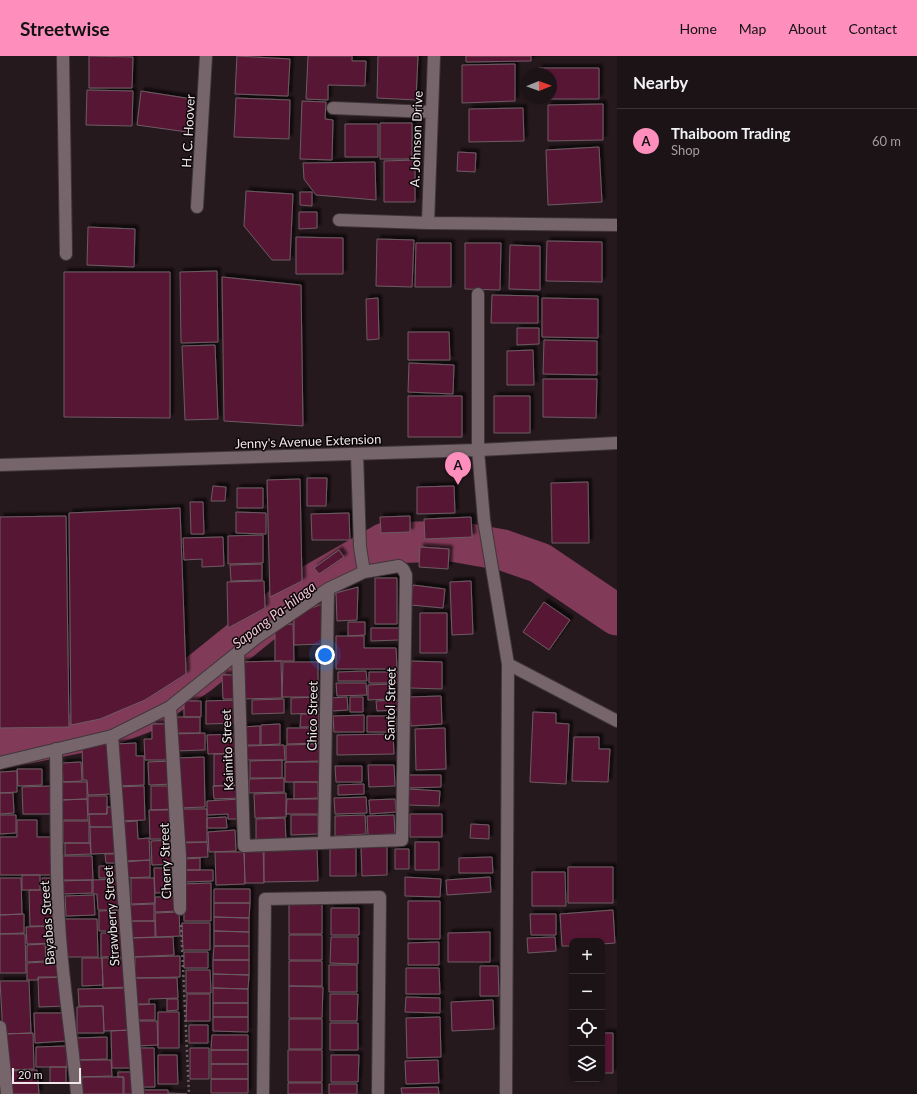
<!DOCTYPE html>
<html lang="en">
<head>
<meta charset="utf-8">
<style>
  :root { --surface:#1c1316; --page:#251c1f; --text:#f1f3f6; --muted:#a09ea1; --line:#3a3235; --accent:#fe8ebc }
  body { margin:0; font-family:Lato,sans-serif; background:var(--page); color:var(--text) }
  .controls { position:absolute; right:12px; bottom:12px; display:grid; overflow:hidden; border-radius:8px; box-shadow:0 2px 6px #0003 }
  .controls button { width:36px; height:36px; display:grid; place-items:center; padding:0; border:0; border-bottom:1px solid var(--line); background:var(--surface); color:var(--text); font:20px sans-serif }
  .compass { position:absolute; left:521px; top:12px; width:36px; height:36px; border-radius:50%; background:var(--surface); box-shadow:0 2px 6px #0003; rotate:89deg }
  .scale { position:absolute; left:12px; bottom:10px; width:69px; box-sizing:border-box; padding-left:4px; border:2px solid #f1e7ea; border-top:0; font-size:11px; line-height:14px; white-space:nowrap; color:#f1e7ea; -webkit-text-stroke:3px #0b0608; paint-order:stroke }
  .you { position:absolute; left:325px; top:599px; width:14px; height:14px; margin:-10px; border:3px solid #fff; border-radius:50%; background:#1a73e8; box-shadow:0 0 0 6px #1a73e833 }
  .badge { display:grid; place-items:center; width:26px; height:26px; border-radius:50%; background:var(--accent); color:#111; font-size:13px; font-weight:700 }
  .pin { position:absolute; translate:-50% -33px; filter:drop-shadow(0 1px 2px #0008) }
  .pin::after { content:''; position:absolute; top:21px; width:14px; height:12px; background:inherit; clip-path:polygon(0 0,100% 0,50% 100%) }
  .list { margin:0; padding:0; list-style:none }
  h2 { display:flex; justify-content:space-between; align-items:center; height:52px; margin:0; padding:0 16px; font-size:17px }
  h2 small { font-size:13px; font-weight:400; color:var(--muted) }
  .list li { display:grid; grid-template-columns:26px 1fr auto; gap:12px; align-items:center; box-sizing:border-box; height:64px; padding:0 16px; border-top:1px solid var(--line) }
  .list b { display:block; font-size:15px; white-space:nowrap }
  .list p { margin:0; font-size:13px; white-space:nowrap; color:var(--muted) }
  .list em { font-size:13px; font-style:normal; color:var(--muted) }
  .icon { flex:none; width:22px; height:22px; fill:none; stroke:currentColor; stroke-width:2; stroke-linecap:round; stroke-linejoin:round }
  .map { position:relative; flex:none; width:617px; height:1038px; overflow:hidden }
  header { display:flex; align-items:center; gap:24px; box-sizing:border-box; height:56px; padding:0 20px; background:var(--accent); color:#111 }
  header strong { font-size:19px }
  nav { display:flex; gap:22px; margin-inline-start:auto; font-size:14px }
  main { display:flex }
  aside { flex:1; background:var(--surface) }
  .map>svg:first-child { display:block }
  .lines { fill:none; stroke-linecap:round; stroke-linejoin:round }
  .river { stroke:#813a58; stroke-width:41 }
  .building { fill:#591636; stroke:#6c5c62; filter:url(#shadow) }
  .minor-casing { stroke:#40363a; stroke-width:14 }
  .path { stroke:#6e6266; stroke-width:2.5; stroke-dasharray:2 3; stroke-linecap:butt }
  .minor { stroke:#76666b; stroke-width:12 }
  .labels { text-anchor:middle; stroke-width:3; stroke-linejoin:round; paint-order:stroke }
  .street-label { font-size:13px; fill:#f1e7ea; stroke:#0b0608 }
  .water-label { font-size:14px; font-style:italic; fill:#f2c6d5; stroke:#0b0608 }
</style>
</head>
<body>
<header>
<strong>Streetwise</strong>
<nav><a>Home</a><a>Map</a><a>About</a><a>Contact</a></nav>
</header>
<main>
<div class="map">
<svg width="617" height="1038" viewBox="0 0 617 1038">
  <defs>
    <filter id="shadow"><feDropShadow dx="3.5" dy="-3.5" stdDeviation="1" flood-color="#0009"/></filter>
  </defs>
  <rect width="100%" height="100%" fill="#26191e"/>
  <g class="lines">
    <path class="river" d="M0,690L18,689L102,672L142,657L200,617L303,534L385,487L452,485L503,494L540,507L617,559"/>
  </g>
  <path class="building" d="M89,0L133,1L132,32H89Z
    M237,0L290,3L288,40L235,38Z
    M308,0H352V5H366L365,30L328,29V44L306,43Z
    M378,0H418L416,44L377,42Z
    M466,0H531V5L466,6Z
    M515,8V45L462,47V9Z
    M539,12H599V43H539L551,42V18H539Z
    M87,34L133,35L132,70L86,69Z
    M141,35L192,43L187,76L137,69Z
    M236,42L290,44L289,83L234,81Z
    M302,45L326,46L325,63L333,64L332,104L300,103Z
    M603,48V84L548,85V49Z
    M523,52L524,85L469,86V53Z
    M380,67H412V103H380Z
    M345,68H378V101H345Z
    M599,91L602,146L548,149L546,94Z
    M458,96L476,97L475,116L457,115Z
    M415,104V146H384V105Z
    M375,106L376,144L316,139L304,123L303,107Z
    M246,135L293,138L290,204H272L244,170Z
    M300,136H312V150L300,149Z
    M299,156H317V172L299,173Z
    M88,171L135,173L134,211L87,209Z
    M296,181L343,182V218H296Z
    M377,183L414,184L412,231L376,230Z
    M547,185L602,186V226L546,225Z
    M416,187H451V231H415Z
    M465,187H501L500,234L465,233Z
    M510,189L540,190V234L509,233Z
    M217,215L218,286L181,287L180,216Z
    M64,216H170V362L64,361Z
    M222,221L301,229L303,370L224,365Z
    M492,239L538,240V267H491Z
    M378,242L379,283L367,284L366,243Z
    M542,242L598,243V282L542,281Z
    M517,272H539V288L517,289Z
    M408,276H449L450,304H408Z
    M544,284L597,285V319L543,318Z
    M215,289L218,363L185,364L182,290Z
    M533,294L534,329H507V295Z
    M409,307L454,309L453,338L408,336Z
    M543,323H597L596,362L543,361Z
    M408,340H462V381H408Z
    M494,340H530V377H494Z
    M307,422H327L326,450H307Z
    M300,423L302,525L270,541L267,424Z
    M588,426L589,487H552L551,427Z
    M213,430L226,431L225,445H211Z
    M454,430L455,457L417,458V431Z
    M237,432H263V452H237Z
    M190,446H203L204,478H191Z
    M180,452L186,618L145,644L100,663L71,669L69,457Z
    M236,456L266,457V478L236,477Z
    M349,457L350,484H312L311,458Z
    M66,460L69,671L0,672V461Z
    M410,460V476L381,477L380,461Z
    M471,461L472,481L425,483L424,463Z
    M263,479V507L228,508V480Z
    M223,481L224,510L202,511V503L184,504L183,482Z
    M420,491L449,493L448,513L419,511Z
    M339,494L344,501L319,518L314,512Z
    M262,508V524L231,525L230,509Z
    M375,522H397V568H375Z
    M264,525L265,552L228,572L227,526Z
    M471,525L473,578L452,579L450,526Z
    M413,529L445,533L443,552L411,549Z
    M358,531L357,564L337,565L336,537Z
    M544,546L570,564L549,594L523,576Z
    M322,548L323,588L294,589V559Z
    M420,557H447V597H420Z
    M348,566H365V579L348,580Z
    M293,568L294,605H275V574L277,569Z
    M371,572H399V584L371,585Z
    M336,580H364V592H396L397,613H336Z
    M281,605L282,642L241,643L240,606Z
    M411,605L442,606V633L410,632Z
    M283,606H318V641H282Z
    M366,615L367,625H338V616Z
    M369,616H398L399,627H369Z
    M222,619H237L238,643H223Z
    M336,627H366L367,639L337,640Z
    M389,628V643L368,644V629Z
    M441,640L442,668L411,670L409,641Z
    M318,641V657L291,658V642Z
    M347,641L348,654L332,655L331,642Z
    M350,641H363V656H350Z
    M284,643V657L252,658V644Z
    M238,644L239,667L206,668V645Z
    M399,644V654L377,655L376,645Z
    M184,645H201V661H184Z
    M533,656L556,657V667L569,668L566,728L530,726Z
    M301,658H319V671H300Z
    M364,659V676H334L333,660Z
    M367,660H396V676H367Z
    M177,661H200V677H177Z
    M152,668H170V704H145L144,683H152Z
    M280,668V688L261,689V669Z
    M260,670V689H242L241,671Z
    M287,672H319V687L287,688Z
    M445,672L446,713L416,714L415,673Z
    M205,677V694L175,695L174,678Z
    M239,678V697L208,698L207,679Z
    M393,678L394,698L337,699V679Z
    M574,681H599V693H610L608,726L572,725Z
    M136,687V700H144V729L116,730L115,688Z
    M111,688L113,738L88,739L87,724H83L82,689Z
    M319,688L320,705L286,706V689Z
    M284,689L285,704H246L245,690Z
    M214,698H237L238,729L214,730Z
    M204,701L205,751L179,752L178,702Z
    M282,704V722H250V705Z
    M172,705L173,728L149,729L148,706Z
    M81,706L82,725L63,726L62,707Z
    M285,706H320V726H285Z
    M368,709H394L395,730L369,731Z
    M335,710H362V726H336Z
    M17,713H42V729L18,730Z
    M17,715V736L0,737V716Z
    M409,719H441V731L409,732Z
    M284,722V736L249,737V723Z
    M61,726H87V743L61,744Z
    M294,726H318V742L294,743Z
    M364,728V738L338,739V729Z
    M240,729V742L214,743L213,730Z
    M51,730V758H23L22,731Z
    M144,730L145,764L118,765L117,731Z
    M151,730H173V753L151,754Z
    M409,733L440,735L439,750L408,749Z
    M0,737H13L14,757L0,758Z
    M286,737V761L255,762L254,738Z
    M88,740H107V758H88Z
    M366,741L367,757L335,758L334,742Z
    M87,743L88,764H62L61,744Z
    M240,743L241,763H228V758L207,759V745Z
    M287,743H320V758H286Z
    M395,743L396,756L370,758L369,744Z
    M107,751H115L116,771H90L89,758H107Z
    M179,753H207V786H180Z
    M149,754H173L174,783H150Z
    M410,758H442V781H410Z
    M0,759H16V777L0,778Z
    M291,759H318V778L291,779Z
    M365,759L366,778L335,780V760Z
    M394,759L395,778L368,779L367,760Z
    M226,761L227,772H207V762Z
    M285,762L286,785H256V763Z
    M17,764H37V781H54V819H0V781H17Z
    M63,765H89V787H63Z
    M137,765L138,783L149,782L150,804L123,805L122,766Z
    M471,768L489,769V783L470,782Z
    M90,771H117L118,797L91,798Z
    M235,774L236,795L209,796L208,776Z
    M175,784L176,808L152,809L151,785Z
    M207,786L208,801L184,802V787Z
    M415,786H439V814H415Z
    M65,787H90L91,798L65,799Z
    M387,789V819L362,820L361,790Z
    M356,790V820H330V791Z
    M263,791L264,827H245L244,792Z
    M317,792L318,825L264,826V793Z
    M395,793H409V813H395Z
    M215,796H244L245,828L216,829Z
    M105,798H119L120,807H106Z
    M59,800H92L93,824H59Z
    M492,801L493,817H459V802Z
    M200,802V814H186L185,803Z
    M150,804V821L125,822L124,806Z
    M99,810H121V822H99Z
    M568,811H613V847H568Z
    M154,812H176L177,836L155,837Z
    M186,814H213V825L186,826Z
    M532,816H565L566,850H532Z
    M22,819H40V834H22Z
    M405,821L441,823L440,841L405,840Z
    M490,821L491,836L447,839L446,824Z
    M0,822H21L22,858L0,859Z
    M42,822H55V833H43Z
    M131,822H154L155,847L131,848Z
    M121,823L122,854H98L97,838H93V824Z
    M92,824V837L61,838V825Z
    M211,827V865H184V828Z
    M214,833H250V847H214Z
    M29,834H55L56,870H30Z
    M94,839L95,859L66,860L65,840Z
    M155,841H178L179,855L155,856Z
    M408,845H440V883H408Z
    M214,847H250L249,862L214,861Z
    M154,848V865H129V849Z
    M289,848H322V878H289Z
    M331,852H359V879H331Z
    M124,854V875H99V855Z
    M613,854L615,887L602,888V885H572V890H562L560,858Z
    M179,856L180,880L156,881L155,857Z
    M24,858V877L0,878V859Z
    M530,858H556V879H531Z
    M214,861L249,862V876L214,875Z
    M63,863H97L98,901H63Z
    M129,865H155V881L129,882Z
    M182,867H210V894H183Z
    M57,870L58,887L27,888L26,871Z
    M214,875L249,876V890H214Z
    M490,876V906H448V877Z
    M101,877H126L127,900L101,901Z
    M0,878H25L26,917H0Z
    M289,879H322V904H289Z
    M173,881L174,899L131,901V882Z
    M331,881H358V908L330,907Z
    M555,881L556,895L528,897L527,882Z
    M439,886V909H408V887Z
    M45,888L46,905L27,906V889Z
    M46,888H58L59,905H46Z
    M214,890H249V904H213Z
    M184,896H208V912H184Z
    M180,900V921L135,922V901Z
    M82,902H102L103,929L82,930Z
    M102,902H126L129,931L103,932Z
    M213,904H249V919L213,918Z
    M61,905L62,921H38V924H27V907Z
    M289,905H322V930H289Z
    M329,909H357V936H329Z
    M480,910H498L499,940H480Z
    M406,912H439L440,938H406Z
    M186,914H210L211,937H186Z
    M213,918L249,919L248,933L213,932Z
    M63,921L64,950L39,951L38,922Z
    M134,922H177L178,942L149,943V948H135Z
    M0,925H29L31,977L3,978Z
    M289,930L323,931L322,962H289Z
    M129,932L130,974L104,975L103,950H79L78,933Z
    M213,932L248,933V947H213Z
    M187,938H210V965H186Z
    M330,938H358L357,965H330Z
    M406,941L440,942V957L405,956Z
    M167,943H178V954L167,955Z
    M493,944L494,973L452,975L451,946Z
    M213,947H248V961H213Z
    M155,948V964H136L135,949Z
    M103,950L104,977H77V951Z
    M158,956H179V992H158Z
    M34,957H64L66,985L35,987Z
    M213,961H248V976L213,975Z
    M440,961L441,1001L407,1002L406,962Z
    M289,963H322V993H289Z
    M137,965H157L158,989L137,990Z
    M330,967H358V994H330Z
    M189,969H208V987H189Z
    M132,974L133,1012H112L111,975Z
    M33,977L34,1013L6,1014L4,978Z
    M602,977H613V1017H602Z
    M212,979H248V994H211Z
    M107,981V1003L77,1004L76,982Z
    M67,990V1011H36V991Z
    M140,992H154L155,1031H141Z
    M190,992H209V1023H190Z
    M211,994H248V1008H211Z
    M288,994H322V1026H288Z
    M158,999H177L178,1028H158Z
    M331,999H359L358,1026H331Z
    M77,1004H111L112,1020L78,1021Z
    M438,1004L439,1027L406,1028L405,1005Z
    M211,1008H248V1023H211Z
    M50,1011H66V1027H50Z
    M37,1014L39,1038H8L7,1015Z
    M118,1016H135V1038H124V1021H118Z
    M82,1021H123V1038H82Z
    M211,1023H248V1037H211Z
    M288,1027H322V1038H288Z
    M329,1028H357V1038H329Z
    M438,1031L439,1038H402L401,1032Z
    M141,1034H168V1037L187,1038H141Z"/>
  <g class="lines">
    <g class="minor-casing">
      <path id="minor" d="M63,0L66,198
        M333,52L431,56
        M197,151L206,0
        M339,164L428,167L617,169
        M428,167L434,0
        M478,238V394L484,464L508,608L506,1038
        M357,398L360,491L364,516
        M0,409L478,394L617,387
        M508,608L617,665
        M170,651L180,800V853Z
        M112,680C121,799 129,918 138,1038
        M56,693C57,760 55,827 61,893C65,942 73,990 77,1038
        M0,707L112,680L170,651L256,582L328,533L364,516L399,510L403,513L406,519L402,784L244,790L238,597
        M324,787L328,533
        M0,971L7,1038
        M263,1038L265,843L380,841L378,1038"/>
    </g>
    <path class="path" d="M181,869L189,1038"/>
    <use href="#minor" class="minor"/>
  </g>
  <g class="labels">
    <g class="street-label">
      <text transform="translate(188 75) rotate(-87)" y="5">H. C. Hoover</text>
      <text transform="translate(416 83) rotate(-88)" y="5">A. Johnson Drive</text>
      <text transform="translate(308 385) rotate(-2)" y="5">Jenny's Avenue Extension</text>
      <text transform="translate(390 648) rotate(-89)" y="5">Santol Street</text>
      <text transform="translate(312 660) rotate(-89)" y="5">Chico Street</text>
      <text transform="translate(227 694) rotate(-92)" y="5">Kaimito Street</text>
      <text transform="translate(165 805) rotate(-92)" y="5">Cherry Street</text>
      <text transform="translate(111 860) rotate(-94)" y="5">Strawberry Street</text>
      <text transform="translate(47 867) rotate(-94)" y="5">Bayabas Street</text>
    </g>
    <g class="water-label">
      <text transform="translate(274 559) rotate(-37)" y="5">Sapang Pa-hilaga</text>
    </g>
  </g>
</svg>
<div class="controls">
<button>+</button>
<button>−</button>
<button><svg class="icon" aria-label="locate" viewBox="0 0 24 24"><circle cx="12" cy="12" r="6"/><path d="M12 2v4M12 18v4M2 12h4M18 12h4"/></svg></button>
<button><svg class="icon" aria-label="layers" viewBox="0 0 24 24"><path d="M12 4l9 5-9 5-9-5zM3 14l9 5 9-5"/></svg></button>
</div>
<svg class="compass" viewBox="-18 -18 36 36"><path d="M0-13l5 13h-10z" fill="#e53935"/><path d="M0 13l5-13h-10z" fill="#a09ea1"/></svg>
<div class="scale">20 m</div>
<div class="you"></div>
<div class="pin badge" style="left:458px;top:429px">A</div>
</div>
<aside>
<h2>Nearby<small></small></h2>
<ul class="list">
<li><span class="badge">A</span><div><b>Thaiboom Trading</b><p>Shop</p></div><em>60 m</em></li>
</ul>
</aside>
</main>
</body>
</html>
